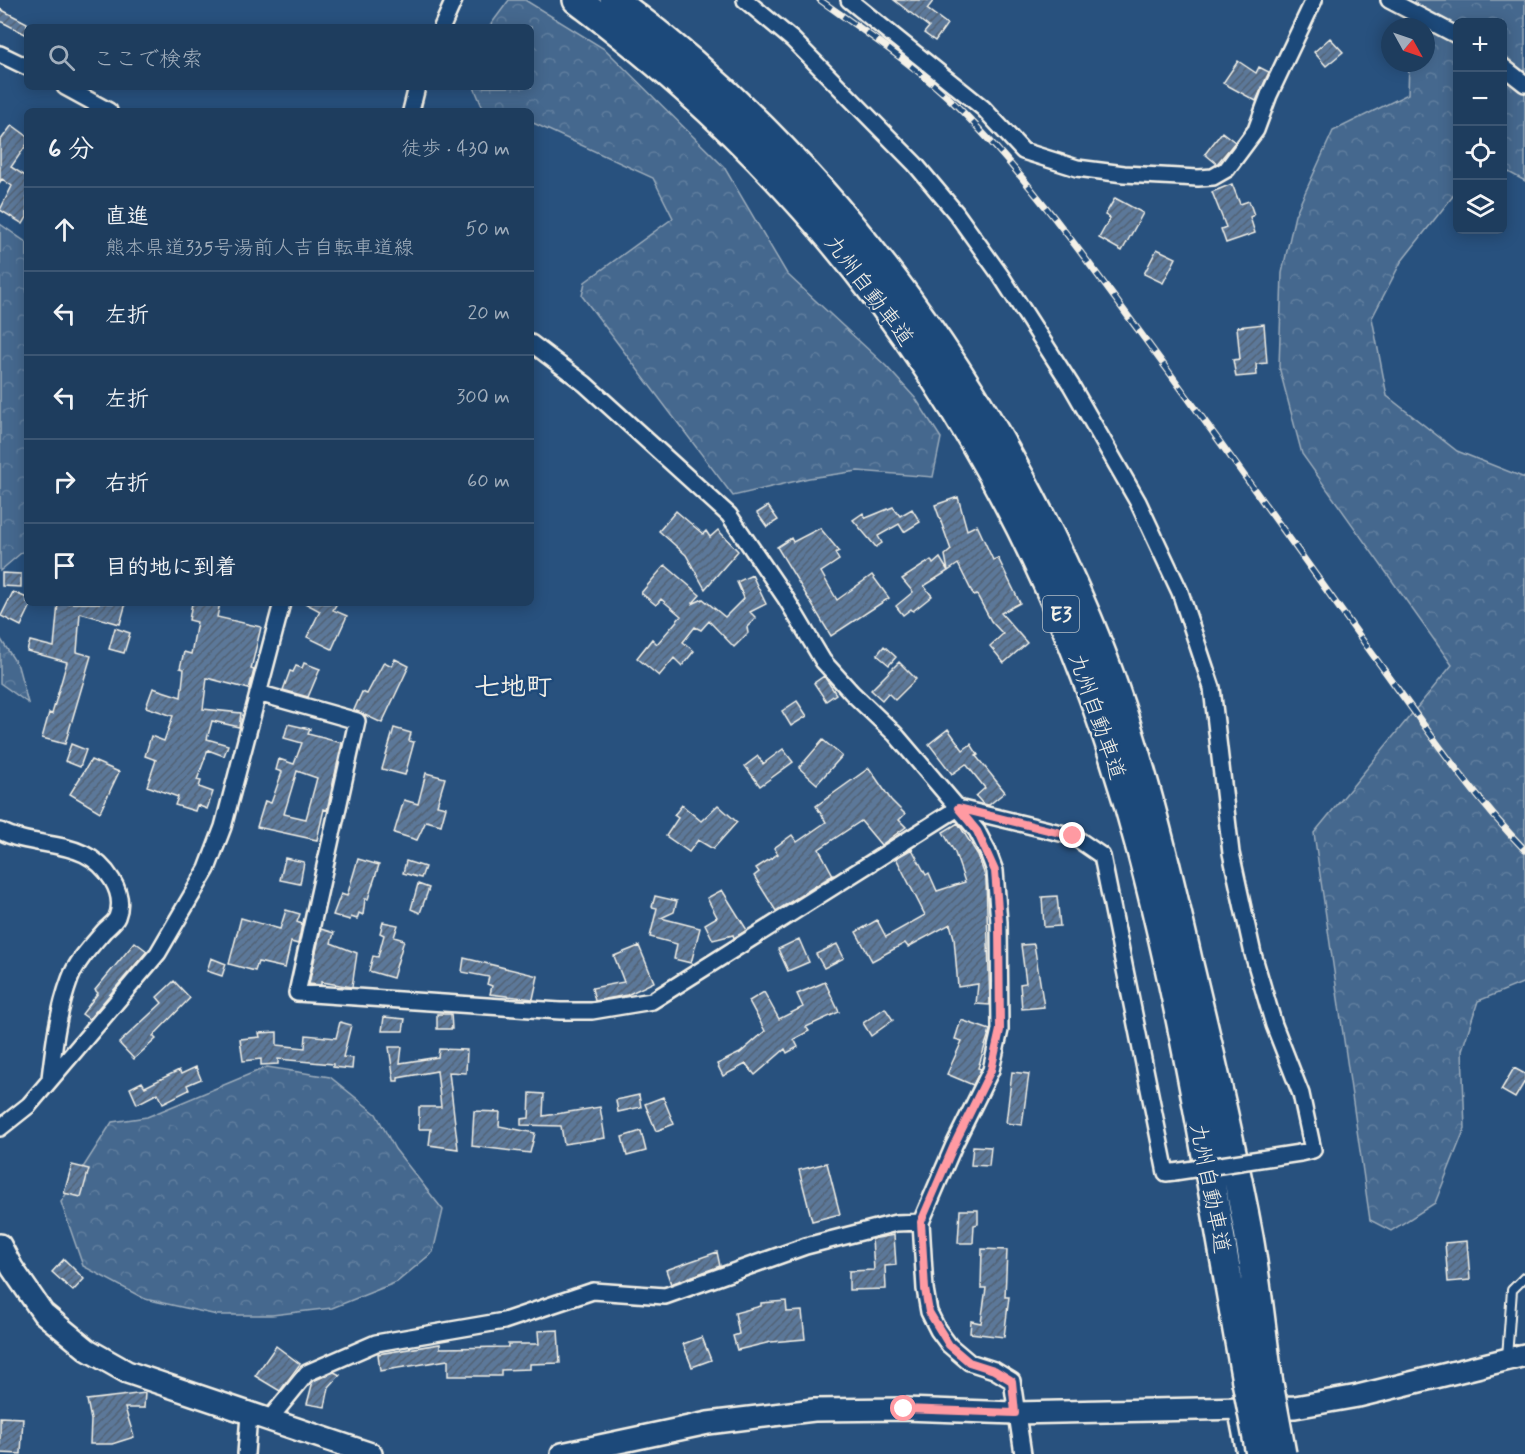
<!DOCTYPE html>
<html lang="ja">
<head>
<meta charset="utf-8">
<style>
  :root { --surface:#1e3d5e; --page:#264464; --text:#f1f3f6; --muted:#a1aebc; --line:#3c5673 }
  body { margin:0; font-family:Mynerve,"Klee One",sans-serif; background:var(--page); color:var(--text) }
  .controls { position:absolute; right:18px; top:18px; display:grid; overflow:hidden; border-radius:9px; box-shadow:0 3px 15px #0003 }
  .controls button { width:54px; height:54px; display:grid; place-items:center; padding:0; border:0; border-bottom:2px solid var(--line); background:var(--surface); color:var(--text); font:30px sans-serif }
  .compass { position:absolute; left:1381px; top:18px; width:54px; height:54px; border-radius:50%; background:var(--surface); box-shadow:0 3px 15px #0003; rotate:130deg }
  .stop { position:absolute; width:18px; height:18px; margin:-14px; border:4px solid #ff9aa2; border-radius:50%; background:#fff }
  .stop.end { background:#ff9aa2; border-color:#fff; box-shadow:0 2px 6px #0008 }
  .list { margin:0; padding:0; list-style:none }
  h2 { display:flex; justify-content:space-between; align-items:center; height:78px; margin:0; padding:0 24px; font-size:26px }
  h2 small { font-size:20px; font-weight:400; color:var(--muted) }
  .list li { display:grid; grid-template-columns:39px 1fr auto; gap:18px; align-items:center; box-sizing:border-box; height:84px; padding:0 24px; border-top:2px solid var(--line) }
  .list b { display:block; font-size:22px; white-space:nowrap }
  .list p { margin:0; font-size:20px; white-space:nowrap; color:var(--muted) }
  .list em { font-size:20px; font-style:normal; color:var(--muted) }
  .icon { flex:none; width:33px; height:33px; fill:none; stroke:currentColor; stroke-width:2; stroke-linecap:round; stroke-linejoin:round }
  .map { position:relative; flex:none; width:1525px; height:1454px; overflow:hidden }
  .search { position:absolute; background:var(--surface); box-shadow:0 3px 15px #0003; left:24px; top:24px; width:510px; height:66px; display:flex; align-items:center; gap:15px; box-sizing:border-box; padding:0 21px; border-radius:9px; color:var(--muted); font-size:22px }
  .panel { position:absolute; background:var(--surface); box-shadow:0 3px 15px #0003; left:24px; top:108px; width:510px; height:498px; border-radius:9px }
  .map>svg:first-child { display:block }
  .forest { fill:url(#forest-crowns); stroke:#9cacbb; stroke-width:1.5 }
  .building { fill:url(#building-hatch); stroke:#f4f1e8; stroke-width:1.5; fill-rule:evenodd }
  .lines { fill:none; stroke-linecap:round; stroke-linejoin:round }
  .lane-casing { stroke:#f4f1e8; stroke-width:12 }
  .street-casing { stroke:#f4f1e8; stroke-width:20 }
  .secondary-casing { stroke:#f4f1e8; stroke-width:26 }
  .highway-casing { stroke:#f4f1e8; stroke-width:32 }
  .lane { stroke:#1f4a7a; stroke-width:8 }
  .street { stroke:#1f4a7a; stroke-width:15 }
  .secondary { stroke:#1f4a7a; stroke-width:21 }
  .highway { stroke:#1f4a7a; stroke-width:27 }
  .rail-casing { stroke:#f4f1e8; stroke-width:7 }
  .rail { stroke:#1f4a7a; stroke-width:4.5; stroke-dasharray:14; stroke-linecap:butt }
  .street-bridge-casing { stroke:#f4f1e8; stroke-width:20; stroke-linecap:butt }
  .highway-bridge-casing { stroke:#f4f1e8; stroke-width:32; stroke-linecap:butt }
  .street-bridge { stroke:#1f4a7a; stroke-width:15 }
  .highway-bridge { stroke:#1f4a7a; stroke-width:27 }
  .route { stroke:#ff9aa2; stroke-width:8 }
  .labels { text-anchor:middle; stroke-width:5; stroke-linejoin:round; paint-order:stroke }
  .shield { fill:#1f4a7a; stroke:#b4bfc7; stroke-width:1.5 }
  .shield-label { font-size:21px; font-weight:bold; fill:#f4f1e8 }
  .street-label { font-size:22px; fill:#f4f1e8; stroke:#1f4a7a }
  .quarter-label { font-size:26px; font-weight:bold; fill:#f4f1e8; stroke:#1f4a7a }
</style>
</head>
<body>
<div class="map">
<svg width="1525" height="1454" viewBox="0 0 1525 1454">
  <defs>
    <pattern id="forest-crowns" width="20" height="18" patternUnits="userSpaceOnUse" patternTransform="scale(1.5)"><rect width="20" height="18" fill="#45688e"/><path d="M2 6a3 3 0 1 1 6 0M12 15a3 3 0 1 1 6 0" fill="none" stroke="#607e9e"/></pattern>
    <pattern id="building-hatch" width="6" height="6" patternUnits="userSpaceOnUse" patternTransform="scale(1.5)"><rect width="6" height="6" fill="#5b7899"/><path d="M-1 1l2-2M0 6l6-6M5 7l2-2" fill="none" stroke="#536274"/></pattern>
  </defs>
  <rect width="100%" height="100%" fill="#28517e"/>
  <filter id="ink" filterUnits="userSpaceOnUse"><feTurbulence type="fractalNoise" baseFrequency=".0167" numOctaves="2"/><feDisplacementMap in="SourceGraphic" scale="12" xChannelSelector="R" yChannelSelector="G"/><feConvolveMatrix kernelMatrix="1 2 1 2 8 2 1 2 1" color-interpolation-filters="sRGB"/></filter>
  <g filter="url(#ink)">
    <path class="forest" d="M509,0H525L606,50L724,167L787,274L886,366L916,399L941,438L933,477L858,471L809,478L733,496L582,296L585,282L673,218L653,178L531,122V111H484L474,87H531V27H489Z
      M1415,0H1525V181L1503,169L1502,22H1458L1457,191L1401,262L1372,318L1387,396L1457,451L1525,478V982L1478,1001L1462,1050L1465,1128L1435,1203L1391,1231L1370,1220L1314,833L1452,665L1302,454L1279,367L1282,273L1295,215L1333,131L1408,94L1409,63H1426V27H1410Z
      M0,224L27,243V548L0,571Z
      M0,638L18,666L28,703L0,683Z
      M267,1067L330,1077L376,1114L395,1149L443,1210L433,1252L397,1282L332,1308L272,1315H217L145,1299L83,1266L61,1202L112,1122L147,1117Z"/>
    <path class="building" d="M894,0H934L927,9L947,24L935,41L924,33L929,27Z
      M0,9L27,23V35L0,21Z
      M1330,38L1343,52L1326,66L1314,52Z
      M1238,61L1256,73L1259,67L1269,72L1256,101L1223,83Z
      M12,125L27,136V144L11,167L27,177V217L23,224L0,210L12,186L2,179L0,182V141Z
      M1222,132L1235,142L1217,164L1205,154Z
      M1232,184L1240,204L1249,201L1254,215L1250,217L1255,233L1226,243L1221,229L1226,227L1212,192Z
      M1115,198L1143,213L1122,251L1099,238L1110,218L1105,215Z
      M1157,249L1176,258L1163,283L1144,274Z
      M1264,324L1267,363L1256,364L1257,375L1236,377L1233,360L1240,359L1237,327Z
      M958,497L967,530L977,525L993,560L998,558L1020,603L1001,613L1027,643L1004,663L990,646L1003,634L991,621L977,595L974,596L958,564L948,571L945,555L951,550L935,505Z
      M768,506L778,520L767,527L757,513Z
      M893,507L900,516L912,509L920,522L904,532L899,524L878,536L882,543L876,547L853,520L863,513L866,518Z
      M676,511L703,534L706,531L710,537L718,530L738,551L705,589L686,555L659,531Z
      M820,528L839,551L835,553L839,560L821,572L837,600L872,575L889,598L831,636L777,547L791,538L793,542Z
      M940,558L948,571L924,586L932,596L913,611L911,609L903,615L896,606L913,592L902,579L931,560L933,564Z
      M665,565L700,595L692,604L703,599L725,617L744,598L737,582L752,575L766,604L750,612L756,618L747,627L748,633L734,647L709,621L701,630L695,627L683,642L694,651L682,666L674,658L659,676L637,658L652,639L657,644L681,616L661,599L656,605L641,593Z
      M2,573L21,574V587L2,586Z
      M13,592L27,598V603H32L21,626L1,616Z
      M58,603H126L120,624L80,613L77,652L91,656L65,744L42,738L49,713L52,714L67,662L27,651L30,641L54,647Z
      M192,603H220L217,617L261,627L251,669L254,670L249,689L207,678L203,709L241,713L239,727L212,721L207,739L228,745L224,756L208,750L197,780L201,781L199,787L213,792L207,809L197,805L195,811L175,805L178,797L147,786L156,760L145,756L151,736L164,741L173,716L146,707L153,688L181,697L184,669L180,668L184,652L191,654L197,622L189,620Z
      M305,603H337L333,610L347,616L332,649L307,637L320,611Z
      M115,628L130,633L124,653L109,649Z
      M884,646L896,657L889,665L877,655Z
      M395,659L409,666L382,723L354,710L362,692L367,694L384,662L392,666Z
      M899,662L916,679L895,700L888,693L882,700L871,690Z
      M304,663L320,669L308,697L283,690L290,671L293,672L296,666L302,668Z
      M824,676L836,694L826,701L814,683Z
      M797,701L807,716L791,726L782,711Z
      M288,724L310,729L308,734L342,743L327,810L324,809L317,840L257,827L265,801L271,803L274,795L282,772L276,770L279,759L294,764L302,743L284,738ZM297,771L317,778L306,819L284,814Z
      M394,728L411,733L409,741L414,742L405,775L382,769Z
      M948,729L963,750L971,744L978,755L976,756L1005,792L989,805L983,804L976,796L985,788L966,764L952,774L929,744Z
      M823,740L842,756L817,784L799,768Z
      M71,744L86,750L80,767L65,761Z
      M783,749L793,762L760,786L745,766L758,756L763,764Z
      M91,760L119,772L100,812L70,794Z
      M869,768L891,800L905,814L899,820L906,827L881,845L861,821L819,849L833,875L776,911L754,876L759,872L756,868L778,854L774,848L792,835L797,842L826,822L816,806Z
      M426,773L445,778L437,805L446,807L441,825L426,821L417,840L394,833L404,800L418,804Z
      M682,805L701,821L718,805L737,822L713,849L698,840L689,852L666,836L678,818L674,815Z
      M958,823L978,855L986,879L990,1005L976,1004L978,984L958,987L954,938L950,924L908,947L905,943L872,961L856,932L877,920L886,937L925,915L896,858L912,849L926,875L929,873L937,891L965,882L955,853L943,832Z
      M285,858L304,862L300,884L280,880Z
      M358,859L379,865L368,899H365L363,915L359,913L357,919L351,917L350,920L333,915L341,894L347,896Z
      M406,861L425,867L421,878L403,873Z
      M418,884L429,888L420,913L411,909Z
      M722,890L747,930L734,938L733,935L713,940L705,924L717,917L707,898Z
      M655,896L677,901L674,912L661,918L700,928L691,963L674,959L677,944L650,937L657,908L652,907Z
      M1057,896L1060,926L1044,927L1042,897Z
      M286,910L300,914L297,922L302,924L298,944L291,942L285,968L258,962L255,971L229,964L241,918L280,929Z
      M383,922L398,925L394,937L404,940L393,978L369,971L373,956L378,957L384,935L380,933Z
      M321,929L334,933L331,943L357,953L352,987L321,982V985L309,984Z
      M799,939L809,962L788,971L778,949Z
      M135,942L147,951L89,1019L82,1014L98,993L95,990Z
      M837,944L844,958L824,968L816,954Z
      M1034,944L1044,1007L1022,1009L1020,984L1026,983L1021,945Z
      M639,946L654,982L627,995L595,1001L592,988L624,982L614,956Z
      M211,958L226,964L222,976L207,971Z
      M464,958L538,976L533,999L490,994L492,986L487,984L489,977L462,972Z
      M174,981L190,998L153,1036L156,1039L134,1059L119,1043L162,1003L157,997Z
      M825,982L839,1012L806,1027L809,1031L794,1039L798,1047L787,1053L785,1049L755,1075L746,1064L723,1076L717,1064L740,1053L765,1031L749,1001L764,992L779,1019L803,1007L797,994Z
      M885,1008L893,1020L871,1036L863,1023Z
      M437,1014H451L452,1029H437Z
      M384,1017L405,1019L403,1031H382Z
      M961,1020L990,1030L978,1068L981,1069L973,1085L947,1074L962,1041L955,1039Z
      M340,1022L351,1025L343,1057L353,1058L352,1069L333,1067V1064L278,1059V1064L261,1065V1059L243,1061L240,1039L260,1037L259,1033L277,1032V1045L305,1048L306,1035L336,1038Z
      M389,1047H402L400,1063L438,1057L439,1049L467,1050L466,1073L449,1072L458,1149L429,1145L431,1129H419V1107H441L437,1071L398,1078V1081H394Z
      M196,1067L201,1079L187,1085L189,1090L163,1103L158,1093L137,1104L130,1088L142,1082L145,1087L179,1070L181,1074Z
      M1514,1068L1525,1074V1081L1515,1098L1501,1090Z
      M1012,1072L1029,1074L1022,1125L1006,1123Z
      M530,1093L544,1094L543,1116L600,1107L605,1138L564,1144L561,1126L521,1125V1119L529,1118Z
      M639,1095L641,1107L618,1112L616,1100Z
      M663,1097L674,1124L656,1131L645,1104Z
      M474,1111L500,1112L499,1126L535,1133L530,1153L472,1146Z
      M641,1131L646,1151L627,1156L622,1137Z
      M973,1146L991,1147L989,1166L971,1165Z
      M827,1163L840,1214L812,1221L799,1170Z
      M72,1165L89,1169L81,1197L64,1193Z
      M960,1210H978V1224L974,1225L973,1243H958Z
      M894,1235L896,1265L885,1266L886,1289L849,1290V1271L874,1270L872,1239Z
      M1467,1241L1470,1280L1448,1282L1445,1243Z
      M982,1249L1007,1250L1005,1297H1009L1004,1337L970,1333L971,1321L981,1323L986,1288H981Z
      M717,1252L720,1266L671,1284L666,1270Z
      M64,1259L84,1279L73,1291L52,1272Z
      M786,1301L787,1312L802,1311L805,1339L771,1342L737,1350L733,1336L739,1334L735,1313L761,1306V1303Z
      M558,1330L560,1363L530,1364V1369L501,1370V1376H448V1360L380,1371L378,1354L440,1344V1348L508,1347V1344H539L538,1331Z
      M702,1337L711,1360L692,1367L683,1344Z
      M276,1346L300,1364L280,1391L255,1376Z
      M334,1372L340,1375L329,1387L325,1407L307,1404L313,1381Z
      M145,1393L144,1408H125L134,1437L112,1444H90L91,1420L87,1400Z
      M0,1417L23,1418L21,1454L0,1453Z"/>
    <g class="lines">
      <g class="lane-casing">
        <path id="lane" d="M1507,1357L1512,1290L1525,1277"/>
      </g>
      <g class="street-casing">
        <path id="street" d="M745,0L793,40L915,164L956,213L1001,276L1071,385L1138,502L1180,592L1212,688L1231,853L1253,954L1274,1025L1301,1094L1313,1150L1300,1153
          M849,0L983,108L1023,151L1077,168L1124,174L1198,178L1213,177L1227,169L1256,130L1269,95L1314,0
          M1389,0L1458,36
          M442,27L454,0
          M0,54L27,67
          M1502,66L1525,84
          M65,87L109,111
          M411,111L417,87
          M531,343L585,384L729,515L785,597L823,661L852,693L895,734L958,808L977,831L988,852L995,871L999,922L1000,1030L991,1070L954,1145L921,1222L925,1289L929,1312L938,1330L949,1345L969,1362L994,1370L1012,1381L1023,1454
          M258,693L357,721L297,993L560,1011H592L652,1001L958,808L1073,836L1102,856L1166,1173L1174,1172
          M0,831C27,845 57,841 84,854C105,864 127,892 117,917C115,922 108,927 104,931C93,944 76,962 70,979C58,1011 54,1045 50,1078
          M0,1128L29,1105L158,953L207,869L223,827L282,603
          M1236,1408L1245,1454
          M268,1421L307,1373L376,1343L504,1321L593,1291L665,1296L806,1246L896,1223L921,1222
          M246,1454L249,1415"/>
      </g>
      <g class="secondary-casing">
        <path id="secondary" d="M0,1245L12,1268L43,1313L88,1350L127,1372L371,1454
          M562,1454L708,1423L814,1410L904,1409L1015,1413L1295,1407L1358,1396L1525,1355"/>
      </g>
      <g class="highway-casing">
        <path id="highway" d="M577,0C865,215 1050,504 1141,851C1187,1025 1214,1204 1246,1381
          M614,0C824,155 988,380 1088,619C1134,729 1162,845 1188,960C1210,1051 1232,1144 1249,1237C1257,1283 1262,1331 1268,1378"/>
      </g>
      <use href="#lane" class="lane"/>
      <use href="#street" class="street"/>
      <use href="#secondary" class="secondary"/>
      <use href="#highway" class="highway"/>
      <g class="rail-casing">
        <path id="rail" d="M820,0C868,34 918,67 960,109C1027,177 1083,255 1139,331C1217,437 1294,545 1371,652C1420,719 1467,790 1525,850"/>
      </g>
      <use href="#rail" class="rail"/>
      <g class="street-bridge-casing">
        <path id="street-bridge" d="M1174,1172L1300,1153"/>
      </g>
      <g class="highway-bridge-casing">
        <path id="highway-bridge" d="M1268,1378L1282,1454
          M1246,1381L1260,1454"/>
      </g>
      <use href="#street-bridge" class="street-bridge"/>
      <use href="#highway-bridge" class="highway-bridge"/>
    </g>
  </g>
  <g class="lines" filter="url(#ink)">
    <path class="route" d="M904,1409L1015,1413L1012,1381L994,1370L969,1362L949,1345L929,1312L925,1289L921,1222L954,1145L991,1070L1000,1030L999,922L995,871L977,831L958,808L1073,836"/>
  </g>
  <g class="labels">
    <rect class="shield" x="1043" y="596" width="36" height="36" rx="4.5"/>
    <g class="shield-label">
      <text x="1061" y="621">E3</text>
    </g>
    <g class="street-label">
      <text transform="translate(870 290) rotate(53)" y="8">九州自動車道</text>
      <text transform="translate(1098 716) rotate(71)" y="8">九州自動車道</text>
      <text transform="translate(1211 1188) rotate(79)" y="8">九州自動車道</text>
    </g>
    <g class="quarter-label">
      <text x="513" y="695">七地町</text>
    </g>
  </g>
</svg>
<div class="controls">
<button>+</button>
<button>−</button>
<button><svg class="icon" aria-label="locate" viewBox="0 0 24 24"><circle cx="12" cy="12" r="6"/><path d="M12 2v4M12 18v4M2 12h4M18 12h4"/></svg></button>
<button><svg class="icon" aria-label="layers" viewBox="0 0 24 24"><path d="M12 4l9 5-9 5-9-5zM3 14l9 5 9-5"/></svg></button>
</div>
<svg class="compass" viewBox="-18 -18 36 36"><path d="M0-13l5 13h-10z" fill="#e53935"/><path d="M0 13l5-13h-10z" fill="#a1aebc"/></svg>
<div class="stop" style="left:904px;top:1409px"></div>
<div class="stop end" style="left:1073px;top:836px"></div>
<div class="search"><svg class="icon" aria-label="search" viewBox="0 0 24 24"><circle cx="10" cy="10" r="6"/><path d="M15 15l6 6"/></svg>ここで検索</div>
<section class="panel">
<h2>6 分<small>徒歩 · 430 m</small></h2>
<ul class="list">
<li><svg class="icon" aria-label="ahead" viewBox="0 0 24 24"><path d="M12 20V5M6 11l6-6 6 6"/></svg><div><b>直進</b><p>熊本県道335号湯前人吉自転車道線</p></div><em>50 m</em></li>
<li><svg class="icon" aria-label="left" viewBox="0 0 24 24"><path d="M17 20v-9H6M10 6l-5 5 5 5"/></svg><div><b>左折</b></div><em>20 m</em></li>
<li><svg class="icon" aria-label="left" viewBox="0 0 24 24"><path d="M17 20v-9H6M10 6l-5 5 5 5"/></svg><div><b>左折</b></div><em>300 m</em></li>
<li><svg class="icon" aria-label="right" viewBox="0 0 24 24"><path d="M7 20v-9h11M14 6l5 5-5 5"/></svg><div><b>右折</b></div><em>60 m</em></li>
<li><svg class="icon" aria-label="arrive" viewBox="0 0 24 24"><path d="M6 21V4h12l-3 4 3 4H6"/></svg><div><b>目的地に到着</b></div></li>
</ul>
</section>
</div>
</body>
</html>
